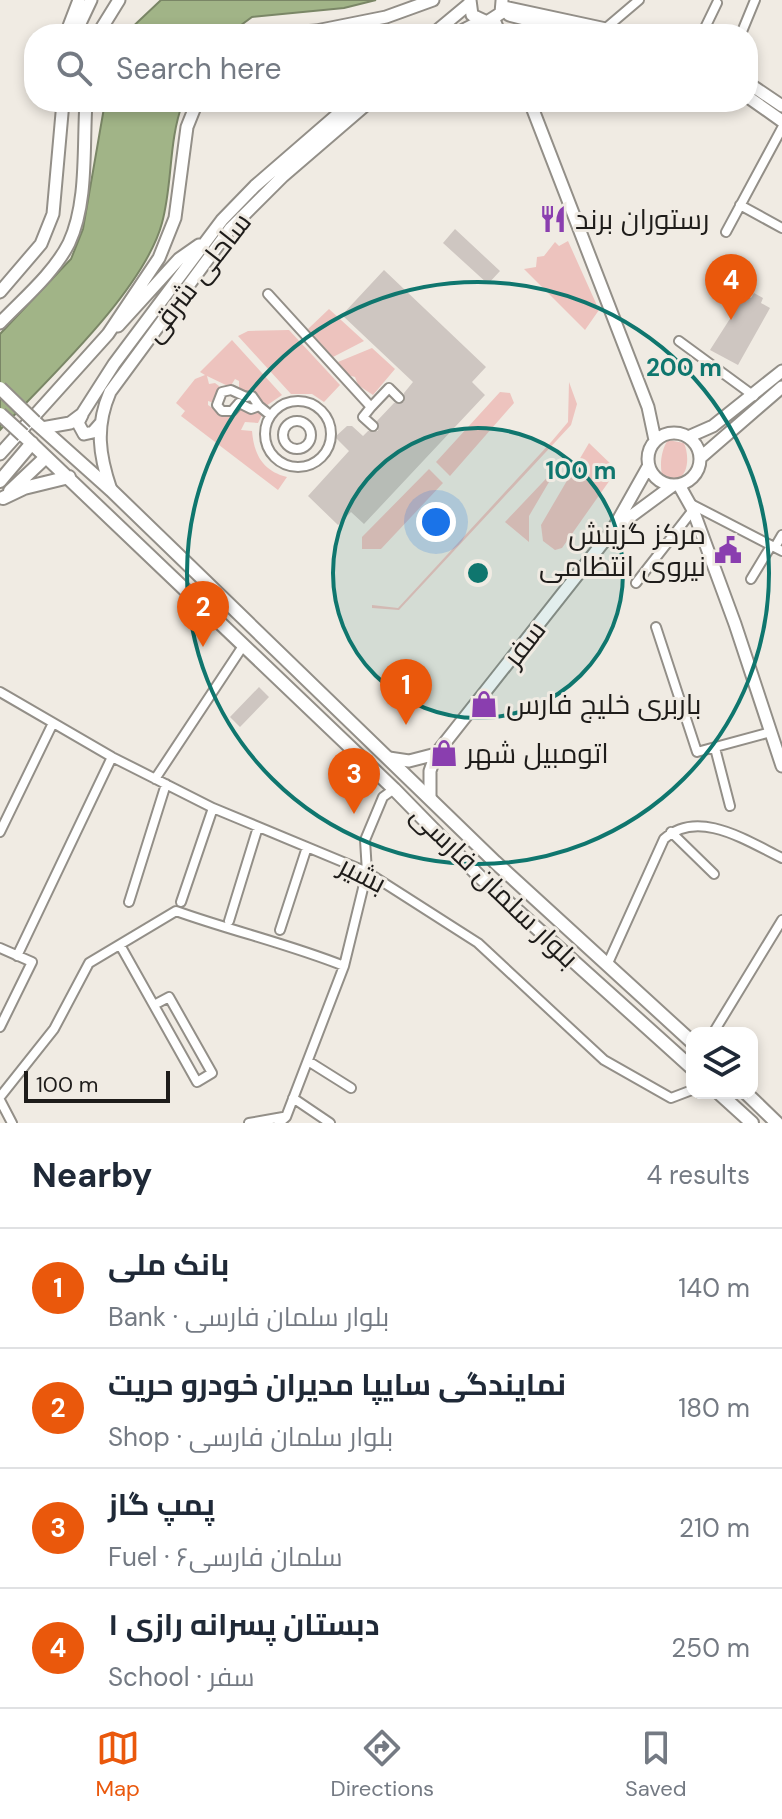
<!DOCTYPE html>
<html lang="en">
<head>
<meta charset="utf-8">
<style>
  :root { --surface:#fff; --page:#f6f6f7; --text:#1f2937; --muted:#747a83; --line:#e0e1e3; --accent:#ea580c }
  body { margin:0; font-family:"DM Sans",Cairo,sans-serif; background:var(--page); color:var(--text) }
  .controls { position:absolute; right:24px; bottom:24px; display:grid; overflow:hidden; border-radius:16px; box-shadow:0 4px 12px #0003 }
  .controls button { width:72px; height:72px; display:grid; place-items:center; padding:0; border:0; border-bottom:2px solid var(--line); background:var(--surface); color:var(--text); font:40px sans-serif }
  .scale { position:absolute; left:24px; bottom:20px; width:146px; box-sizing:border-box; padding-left:8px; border:4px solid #1e1c1a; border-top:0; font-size:22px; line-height:28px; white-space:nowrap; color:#1e1c1a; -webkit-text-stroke:6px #f0ebe3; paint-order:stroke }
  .you { position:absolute; left:436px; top:522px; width:28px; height:28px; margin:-20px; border:6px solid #fff; border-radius:50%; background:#1a73e8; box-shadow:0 0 0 12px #1a73e833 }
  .badge { display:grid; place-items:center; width:52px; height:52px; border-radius:50%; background:var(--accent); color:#fff; font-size:26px; font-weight:700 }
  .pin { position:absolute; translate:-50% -66px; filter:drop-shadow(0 2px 4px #0008) }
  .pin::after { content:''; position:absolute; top:42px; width:28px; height:24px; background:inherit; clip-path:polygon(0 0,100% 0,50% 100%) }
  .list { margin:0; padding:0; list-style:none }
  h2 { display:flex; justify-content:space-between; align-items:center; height:104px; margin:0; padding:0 32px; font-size:34px }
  h2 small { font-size:26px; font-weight:400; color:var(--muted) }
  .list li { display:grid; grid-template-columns:52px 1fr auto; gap:24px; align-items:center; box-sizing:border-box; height:120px; padding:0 32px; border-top:2px solid var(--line) }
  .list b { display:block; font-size:30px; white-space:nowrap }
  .list p { margin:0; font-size:26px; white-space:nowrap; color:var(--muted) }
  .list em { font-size:26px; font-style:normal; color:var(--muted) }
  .icon { flex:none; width:44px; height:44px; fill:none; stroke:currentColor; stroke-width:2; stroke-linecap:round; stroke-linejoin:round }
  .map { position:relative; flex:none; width:782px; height:1123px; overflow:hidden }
  .search { position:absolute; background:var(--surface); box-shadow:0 4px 12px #0003; left:24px; right:24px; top:24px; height:88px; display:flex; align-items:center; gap:20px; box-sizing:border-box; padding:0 28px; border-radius:32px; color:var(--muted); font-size:30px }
  .sheet { height:584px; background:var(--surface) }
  nav { display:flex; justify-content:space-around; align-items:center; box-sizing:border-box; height:112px; border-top:2px solid var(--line); background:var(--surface); font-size:22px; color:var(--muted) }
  nav a { display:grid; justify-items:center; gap:4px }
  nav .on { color:var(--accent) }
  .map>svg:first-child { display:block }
  .green { fill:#edc3be }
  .water { fill:#a1b487; stroke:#7a8666; stroke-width:2 }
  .building { fill:#cec6c1 }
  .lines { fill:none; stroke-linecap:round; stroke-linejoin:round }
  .street-casing { stroke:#938f88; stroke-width:12 }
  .secondary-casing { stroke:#938f88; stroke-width:15 }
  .primary-casing { stroke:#938f88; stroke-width:16 }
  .street { stroke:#fff; stroke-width:8 }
  .secondary { stroke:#fff; stroke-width:11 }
  .primary { stroke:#fff; stroke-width:12 }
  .primary-bridge-casing { stroke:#938f88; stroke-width:16; stroke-linecap:butt }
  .primary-bridge { stroke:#fff; stroke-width:12 }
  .ring { fill:none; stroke:#0f766e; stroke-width:4 }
  .labels { text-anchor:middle; stroke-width:6; stroke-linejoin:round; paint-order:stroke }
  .poi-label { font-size:28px; fill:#1e1c1a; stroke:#f0ebe3; text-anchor:start }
  .street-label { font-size:28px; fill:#1e1c1a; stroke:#f0ebe3 }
  .centre { fill:#0f766e; stroke:#f0ebe3; stroke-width:4 }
  .ring-label { font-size:24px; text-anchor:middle; font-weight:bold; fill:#0f766e; stroke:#f0ebe3; stroke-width:6; stroke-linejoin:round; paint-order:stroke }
</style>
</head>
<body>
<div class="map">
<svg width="782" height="1123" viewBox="0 0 782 1123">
  <rect width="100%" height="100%" fill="#f0ebe3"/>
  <path class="green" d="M568,241L599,310L585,330L524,269L536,267L537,257L544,256L555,242L559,246Z
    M329,309L364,341L333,357L308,329Z
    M289,330L340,385L324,402L312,394H291L238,336L248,331Z
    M232,340L282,395L266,406L239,390V381L235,379L230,387L207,376L209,384L215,383L223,389L214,403L208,401V405L220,413L239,406L263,413L258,423L245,422L241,430L252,431C254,455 263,471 287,477L278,490L181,416L185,411L176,403L195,379L205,375L200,372Z
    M372,348L395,369L373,395L358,385L355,377L348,375L338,362Z
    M569,382L577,404L571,425L399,610L372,608V605L398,608L552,441L568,422Z
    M500,392L510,393L514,403L450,476L436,462Z
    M668,440L684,443C689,455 689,473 678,479L663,478C659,466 661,450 668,440Z
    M589,443L617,470L562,548L555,550L543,541L541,525Z
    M559,465L529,516V542L505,522Z
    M429,469L443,483L381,549H362V537Z"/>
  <path class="water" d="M161,0H376L344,8L252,17L229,34H125Z
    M105,102H183C168,142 173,183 162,223C144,290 48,379 0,430V334L71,259L83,229Z"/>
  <path class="building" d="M455,229L500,271L488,284L443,243Z
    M384,270L486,367L472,382L485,395L364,524L351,512L338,525L308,496L349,451L335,437L347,426H352L363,436L368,431H378L377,421L394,403L404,402V393L413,382L342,315Z
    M741,292L751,298L754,293L763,298L761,303L770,308L738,365L710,350L740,303L737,301Z
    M259,687L269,697L240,727L230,717Z"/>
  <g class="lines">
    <g class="street-casing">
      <path id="street" d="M606,28L639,0
        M702,34L717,3
        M741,34L755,0
        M740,205L782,228
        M726,232L782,128
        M268,294L371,407L363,417L373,426
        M679,341L754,396
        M265 434a33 33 0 1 1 66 0a33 33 0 1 1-66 0Z
        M259,406L252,396L246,397L231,390L222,392L217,405L222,411H232L239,403L251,409L259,406L270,415
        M371,407L389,388L399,398
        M283 435a14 14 0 1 1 28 0a14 14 0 1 1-28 0Z
        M691,504L782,551
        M775,547L782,535
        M751,579L771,546
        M636,583L693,510
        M656,627L697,752L771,732
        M0,692L112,757L213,808L367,872L478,943L604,1060L671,1098L692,1090
        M715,748L730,806
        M155,779L243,646
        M0,832L53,723
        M671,832L714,874
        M129,902L166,784
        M181,902L213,808
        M229,921L258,827
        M280,930L307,847
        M120,945L197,1082L212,1073L169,997L154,1005
        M0,948L32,962L0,1027
        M17,956L112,757
        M608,963L664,839C698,808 747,841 782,858
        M715,1030L782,920
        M308,1061L351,1088
        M0,1097L54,1029L89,963L176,911C232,931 289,944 344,966
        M293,1098L330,1123
        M0,1100L12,1123
        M249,1123L283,1117
        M279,1123L286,1117L344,966L367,872L365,840L383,797L394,789"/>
    </g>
    <g class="secondary-casing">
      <path id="secondary" d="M470,0L472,15L487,22L501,13L502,1
        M504,7L629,34
        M509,15L583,34
        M494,20L500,34
        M66,34L79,0
        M75,34L91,0
        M98,34L119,0
        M276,34L316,31L386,17L433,0
        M433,34L469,4
        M456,34L481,21
        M748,83L782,106
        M748,97L782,121
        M530,102L648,407L655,440
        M0,292L41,244L53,214L63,102
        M0,323C23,299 54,273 69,243C88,203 83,146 86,102
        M118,326L179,259L199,245
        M82,415L78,423L84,434L93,432L100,424
        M42,428L70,423L82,414L114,364L222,220L255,186L352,102
        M648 459a26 26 0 1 1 52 0a26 26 0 1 1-52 0Z
        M688,437L713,426L782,371
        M0,454L108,334L159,258L175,218L187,127L197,102
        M700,458L782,387
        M679,485L693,510L735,624L782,766
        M111,490C99,455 95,427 110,392L230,229L283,176L369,102
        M615,528L672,486
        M389,758L409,761L436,754
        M430,798V771L436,754L612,531L648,467"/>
    </g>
    <g class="primary-casing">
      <path id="primary" d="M35,422L111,490L495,862L692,1042
        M23,435L394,789L480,877L692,1068
        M0,481L32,443
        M10,491L46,457
        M3,498L24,488L69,477
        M719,1093L752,1123
        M746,1093L777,1123"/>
    </g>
    <use href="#street" class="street"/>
    <use href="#secondary" class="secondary"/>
    <use href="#primary" class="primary"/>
    <g class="primary-bridge-casing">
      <path id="primary-bridge" d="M0,388L35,422
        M0,414L23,435"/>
    </g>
    <use href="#primary-bridge" class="primary-bridge"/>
  </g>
  <circle cx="478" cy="573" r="145" fill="#0f766e" fill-opacity=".12"/>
  <g class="ring">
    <circle cx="478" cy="573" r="145"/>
    <circle cx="478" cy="573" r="291"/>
  </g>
  <defs>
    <g id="restaurant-bare" transform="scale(2.16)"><path d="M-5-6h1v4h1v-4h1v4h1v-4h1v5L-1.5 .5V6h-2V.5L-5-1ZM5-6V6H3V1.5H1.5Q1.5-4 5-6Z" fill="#8a3eaf" stroke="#f0ebe3" stroke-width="2.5" paint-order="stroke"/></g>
    <g id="civic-bare" transform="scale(2.16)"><path d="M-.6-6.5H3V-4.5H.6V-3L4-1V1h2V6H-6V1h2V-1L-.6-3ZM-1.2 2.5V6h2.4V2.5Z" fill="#8a3eaf" stroke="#f0ebe3" stroke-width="2.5" paint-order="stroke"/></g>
    <g id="shop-bare" transform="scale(2.16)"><path d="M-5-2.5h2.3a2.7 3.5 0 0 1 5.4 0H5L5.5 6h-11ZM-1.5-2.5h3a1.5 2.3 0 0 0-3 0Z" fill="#8a3eaf" stroke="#f0ebe3" stroke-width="2.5" paint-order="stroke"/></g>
  </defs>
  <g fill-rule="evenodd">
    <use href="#restaurant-bare" x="553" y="219"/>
    <use href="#civic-bare" x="728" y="550"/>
    <use href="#shop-bare" x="484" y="704"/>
    <use href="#shop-bare" x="444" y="753"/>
  </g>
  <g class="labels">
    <g class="poi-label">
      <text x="575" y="229">رستوران برند</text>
      <text x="706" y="544" text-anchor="end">مرکز گزینش<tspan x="706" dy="32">نیروی انتظامی</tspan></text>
      <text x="506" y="714">باربری خلیج فارس</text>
      <text x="466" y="763">اتومبیل شهر</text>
    </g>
    <g class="street-label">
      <text transform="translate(197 277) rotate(-52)" y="10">ساحلی شرقی</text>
      <text transform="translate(524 643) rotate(-52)" y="10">سفر</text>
      <text transform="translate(363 874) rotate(27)" y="10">بشیر</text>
      <text transform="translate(495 886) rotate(44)" y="10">بلوار سلمان فارسی</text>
    </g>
  </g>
  <circle cx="478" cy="573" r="12" class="centre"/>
  <g class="ring-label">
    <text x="684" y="376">200 m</text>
    <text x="581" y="479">100 m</text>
  </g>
</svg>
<div class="controls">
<button><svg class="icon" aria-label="layers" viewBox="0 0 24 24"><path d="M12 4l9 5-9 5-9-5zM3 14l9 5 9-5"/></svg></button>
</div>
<div class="scale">100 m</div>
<div class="you"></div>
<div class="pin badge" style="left:406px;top:725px">1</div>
<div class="pin badge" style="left:203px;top:647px">2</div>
<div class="pin badge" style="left:354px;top:814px">3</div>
<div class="pin badge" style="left:731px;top:320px">4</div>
<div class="search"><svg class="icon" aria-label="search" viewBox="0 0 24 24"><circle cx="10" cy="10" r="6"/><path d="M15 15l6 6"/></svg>Search here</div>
</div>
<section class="sheet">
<h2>Nearby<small>4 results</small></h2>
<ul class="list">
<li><span class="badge">1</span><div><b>بانک ملی</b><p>Bank · بلوار سلمان فارسی</p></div><em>140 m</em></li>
<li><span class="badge">2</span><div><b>نمایندگی سایپا مدیران خودرو حریت</b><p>Shop · بلوار سلمان فارسی</p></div><em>180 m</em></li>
<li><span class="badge">3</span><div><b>پمپ گاز</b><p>Fuel · سلمان فارسی۶</p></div><em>210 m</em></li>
<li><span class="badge">4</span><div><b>دبستان پسرانه رازی ۱</b><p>School · سفر</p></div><em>250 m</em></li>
</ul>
</section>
<nav>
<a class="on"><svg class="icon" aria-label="map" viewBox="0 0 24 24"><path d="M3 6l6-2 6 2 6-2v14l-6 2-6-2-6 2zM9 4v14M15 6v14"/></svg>Map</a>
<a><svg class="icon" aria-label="directions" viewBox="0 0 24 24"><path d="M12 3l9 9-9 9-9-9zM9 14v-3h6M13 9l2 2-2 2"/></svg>Directions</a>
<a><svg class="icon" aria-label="saved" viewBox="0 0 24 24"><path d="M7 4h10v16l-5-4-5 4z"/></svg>Saved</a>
</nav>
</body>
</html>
